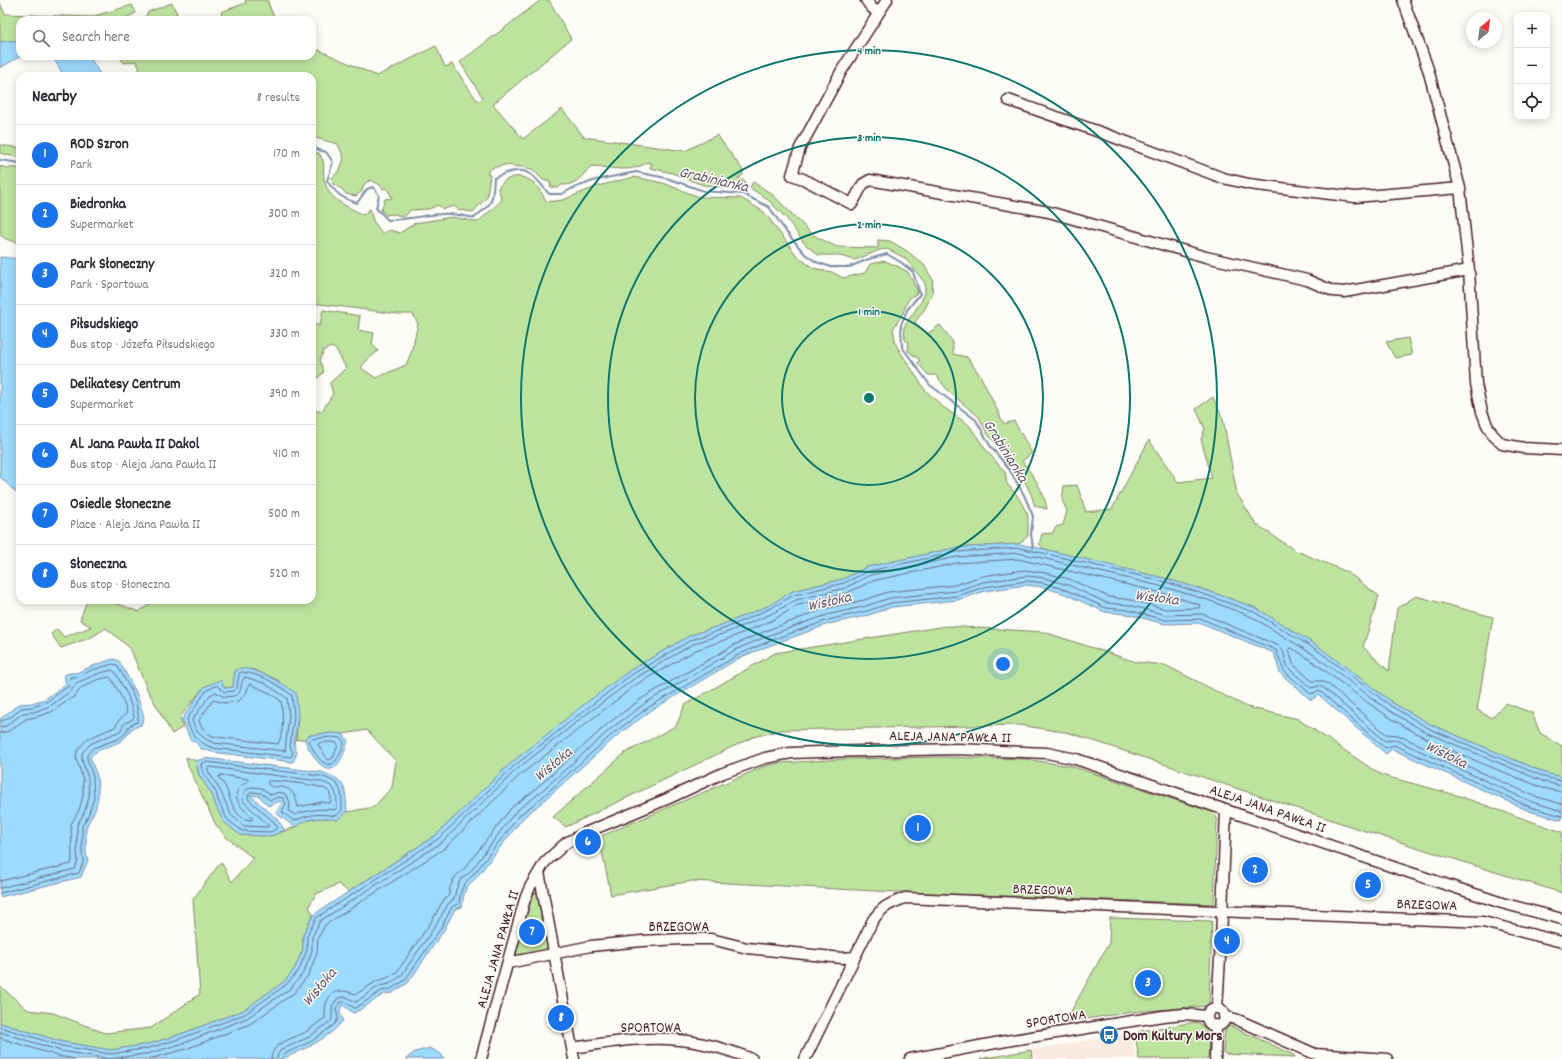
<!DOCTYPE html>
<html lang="en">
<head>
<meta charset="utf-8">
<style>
  :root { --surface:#fff; --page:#f2f2f3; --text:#2b2b33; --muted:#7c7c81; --line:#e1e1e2; --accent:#1a73e8 }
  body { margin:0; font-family:Dekko,sans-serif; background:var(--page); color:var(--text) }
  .controls { position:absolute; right:12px; top:12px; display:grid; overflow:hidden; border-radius:8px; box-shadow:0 2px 10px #0003 }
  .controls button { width:36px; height:36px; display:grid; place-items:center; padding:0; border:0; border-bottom:1px solid var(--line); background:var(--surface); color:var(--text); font:20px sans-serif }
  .compass { position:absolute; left:1466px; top:12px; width:36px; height:36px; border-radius:50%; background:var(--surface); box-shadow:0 2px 10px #0003; rotate:29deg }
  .you { position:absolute; left:1003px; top:664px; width:14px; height:14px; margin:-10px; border:3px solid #fff; border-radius:50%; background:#1a73e8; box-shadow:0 0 0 6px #1a73e833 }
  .badge { display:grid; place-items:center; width:26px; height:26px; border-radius:50%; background:var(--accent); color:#fff; font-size:13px; font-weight:700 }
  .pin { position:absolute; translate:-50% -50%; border:2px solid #fff; box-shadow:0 1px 4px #0006 }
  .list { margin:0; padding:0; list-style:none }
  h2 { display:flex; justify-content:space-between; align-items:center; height:52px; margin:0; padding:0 16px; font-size:17px }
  h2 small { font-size:13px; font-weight:400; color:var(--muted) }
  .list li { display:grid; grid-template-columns:26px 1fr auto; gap:12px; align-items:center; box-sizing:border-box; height:60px; padding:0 16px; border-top:1px solid var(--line) }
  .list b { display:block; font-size:15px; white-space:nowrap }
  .list p { margin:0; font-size:13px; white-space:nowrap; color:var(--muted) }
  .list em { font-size:13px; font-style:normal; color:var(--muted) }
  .icon { flex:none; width:22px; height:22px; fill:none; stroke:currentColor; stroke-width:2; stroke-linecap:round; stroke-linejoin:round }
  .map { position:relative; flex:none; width:1562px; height:1059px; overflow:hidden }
  .search { position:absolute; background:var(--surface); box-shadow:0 2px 10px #0003; left:16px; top:16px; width:300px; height:44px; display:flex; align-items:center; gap:10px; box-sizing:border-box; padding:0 14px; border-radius:12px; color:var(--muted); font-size:15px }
  .panel { position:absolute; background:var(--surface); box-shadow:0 2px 10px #0003; left:16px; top:72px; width:300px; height:532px; border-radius:12px }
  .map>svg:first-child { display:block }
  .built { fill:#fbeadf }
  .green { fill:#bde49f; stroke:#848265 }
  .water { fill:#9cdafe; stroke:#7b8faa }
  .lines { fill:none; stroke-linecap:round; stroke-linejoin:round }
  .shore { stroke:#6b6a7f; stroke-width:1 }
  .stream { stroke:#7b8faa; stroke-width:2 }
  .minor-casing { stroke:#4a1f2b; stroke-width:13 }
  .minor { stroke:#fdfcf7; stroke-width:10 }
  .ring { fill:none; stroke:#0f766e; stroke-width:2 }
  .labels { text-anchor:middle; stroke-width:3; stroke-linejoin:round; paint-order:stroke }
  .street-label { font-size:15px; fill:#4a1f2b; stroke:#fdfcf7 }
  .poi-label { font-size:15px; font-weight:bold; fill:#4a1f2b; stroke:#fdfcf7; text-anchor:start }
  .water-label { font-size:16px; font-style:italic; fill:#63576a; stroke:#fdfcf7 }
  .centre { fill:#0f766e; stroke:#fdfcf7; stroke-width:2 }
  .ring-label { font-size:12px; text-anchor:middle; font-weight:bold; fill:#0f766e; stroke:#fdfcf7; stroke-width:3; stroke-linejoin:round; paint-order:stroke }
</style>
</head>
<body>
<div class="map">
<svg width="1562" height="1059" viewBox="0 0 1562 1059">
  <rect width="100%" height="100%" fill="#fdfcf7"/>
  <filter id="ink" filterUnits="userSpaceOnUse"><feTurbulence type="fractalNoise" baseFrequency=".025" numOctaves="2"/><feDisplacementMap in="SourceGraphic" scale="8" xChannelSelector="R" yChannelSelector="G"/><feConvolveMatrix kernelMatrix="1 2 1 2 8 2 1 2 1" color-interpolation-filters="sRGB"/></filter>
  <g filter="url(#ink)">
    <path class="built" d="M1131,1033L1136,1059H1032L1031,1050Z"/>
    <path class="green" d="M245,0H267L275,20H217L222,17L221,12L246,3Z
      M541,0H549L571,39L493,104L523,139L562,109L584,137L685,151L717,135L742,169L743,175L738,178L745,181V186L741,184L724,187L703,185L672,173L650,168L652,164L648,162C629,174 612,167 591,166C582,176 576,186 561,185L558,188L551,187L550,182L543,180L532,169L522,167L504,165L492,168L487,173L490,175L487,197L473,212L459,210L454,206L443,209L438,205L429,209L411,210L404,217L394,214L386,215L381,210L385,199L392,198L387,188L383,189L380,185L371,180L364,184L362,191L356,196L346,194L342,189L333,184L332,178L340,170L344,158L338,144L312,137V76H131L140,69L136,61L124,63L119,56H312V47L377,76L436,46L445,67L452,64L478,102L483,98L460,62Z
      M0,3L5,14L91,17L132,5L136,13L121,20H20V40L0,42Z
      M172,3L180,20H144L148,12Z
      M0,145L20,148V158L0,153Z
      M312,153H319C327,166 322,165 324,177C327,201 345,204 363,215L370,209L373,221L383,234L389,230L400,233L415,223L452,217L478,222L502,200L498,188C507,175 521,173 534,183C539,188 543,196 547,202L563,200L598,186L634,177L663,183L699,197L741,198L764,212L798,257L813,268L832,272L843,278L865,273L870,264L885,261L897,266L908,272L918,292L908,300L903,313L893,329L896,345L925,390L943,407L969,425L986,450L1005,472L1007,484L1017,495L1028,515V536L1019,544L955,548L867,567L843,579L793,591L768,606L724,624L689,636L629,671L510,764L436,835L348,892L339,884L316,894L309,906L313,915L303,935V949L295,968L285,981L244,1010L181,1034L149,1044L111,1050L63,1042L0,1023V986L28,1010L53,1013L105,1033L151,1028L200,994L193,899L221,862L232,882L253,858L226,837L216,825L188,766L186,757L196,761L199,775L212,794L214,801L223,821L241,835L271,836L295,827L303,821L324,817L337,820L347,812L374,807L392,787L396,761L367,730L343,734L332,733L310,735L305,739L296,740L298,716L278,680L252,669L235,671L233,687L225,688L204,687L180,717L183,727L172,734L147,689L130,648L106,628L90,638L61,648L51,634L57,629L64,637L91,627L80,620L87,600H108L139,612L155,600H312V411H322L333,394L330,383L346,368L337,351L332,347L324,350L320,360L324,372L312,384V325H320L323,310L360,316L358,330L374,333L372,344L378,351L365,362L361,368L376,378L406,365L411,353L418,324L413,314H399L312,303Z
      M0,166L7,168H20V243L6,239L0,235Z
      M753,182L772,194L813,235L837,247L878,248V240L890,241L907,251L924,265L933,280L932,295L924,310L915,322L927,334L940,325L953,342V354L967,357L981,377L1004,424L1014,421L1032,453L1022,461C1033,475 1044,491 1047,509L1035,506L1031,494L1023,478L987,433L979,417L948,391L936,375H928L918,363L920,360L908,351L909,342L905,340L904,327L922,300L925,293V283L905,258L887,249L880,250L855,260L836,255H818L804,243L787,219L767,199L750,188Z
      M1408,338L1412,355L1395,358L1386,342Z
      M1213,397L1223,419L1237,494L1256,524L1294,550L1347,572L1379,596L1363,647L1389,671L1397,608L1416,596L1493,617L1477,710L1491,718L1506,703L1532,713L1540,733L1562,746V777L1548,774L1432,725L1393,703L1319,647L1256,608L1211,592L1167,579L1044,549L1039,544L1042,534L1052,533L1056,527L1063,525L1067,511L1062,500L1064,486L1077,485L1086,512L1112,509L1149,440L1178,482L1212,478L1201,439L1205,429L1196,409Z
      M946,626L1044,632L1136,662L1165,665L1247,707L1298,719L1381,775L1456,795L1562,832V893L1365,831L1070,733L1019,725L781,730L753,737L566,827L553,817L625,753L676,726L685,705L775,653Z
      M942,757L1025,759L1071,766L1212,812L1217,820L1214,904L874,891L692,881L611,895L599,837L765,766L780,763L847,759Z
      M534,892L537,893L548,947L546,951L516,957L514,954L528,905Z
      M1110,918L1212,921L1209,1003L1207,1006L1132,1012L1065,1022L1109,943Z
      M1195,1022C1211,1025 1209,1046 1208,1059H1139L1135,1034L1141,1031Z
      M1231,1026L1294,1055L1295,1057L1225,1054L1223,1052L1225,1030L1227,1027Z
      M1031,1050L1032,1059H980Z"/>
    <path class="water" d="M20,40V56H24L19,57L0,68V42Z
      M45,56H89L101,76H64L55,61Z
      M0,257L20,259V496L0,477Z
      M1019,544L1044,549L1167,579L1211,592L1256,608L1319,647L1393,703L1432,725L1548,774L1562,777V820L1529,811L1392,749L1386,754L1319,695L1311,700L1280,673L1274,653L1201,623L1165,624L1127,614L1105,612L1065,594L1043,587L1026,585L985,591L958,600L892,607L869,615L829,624L774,644L741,657L652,710L619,734L541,803L523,818L476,878C464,888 464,892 462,907L455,909L444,930L408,983L392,993L384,994L358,1011L353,1013L343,1005L340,1009V1014L343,1020C332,1037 301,1051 282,1059H0V1023L63,1042L111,1050L149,1044L181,1034L244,1010L285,981L295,968L303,949V935L313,915L436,835L510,764L582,706L629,671L689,636L724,624L768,606L793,591L843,579L867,567L955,548Z
      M113,659L119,661L136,692L144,717L141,725L131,729C123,748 103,743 90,757L97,776L98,787V798L95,810L86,827V854L88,860L81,877L0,897V719L19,704L32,703L45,699L66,684L64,675L70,673H76L90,667Z
      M241,668C262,670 279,681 296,693L298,716L294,745L297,753L293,762L212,752L200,748L197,743L190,739L182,719L204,687L220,680L225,688L233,687L235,671Z
      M332,733L343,734L348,740C343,759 333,784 315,758C311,752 306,746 305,739L310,735Z
      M205,758L321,772C347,780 345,787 347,812L337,820C321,817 308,817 295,827L276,813L282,803L280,801L268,806L259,796L250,795L276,818L285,830L271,836L240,835L223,821L214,801L212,794L199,775L196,761Z
      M430,1048L441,1054L444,1059H406L415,1052Z"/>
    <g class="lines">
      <path class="shore" d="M242,672C261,674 277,684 292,695L294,716L290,746L293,753L291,757L213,748C199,743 190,734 187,719L206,691L217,685L224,692L234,691L237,688L239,674Z
        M245,677L264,683L287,698L289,716L285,751L214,743C203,739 195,732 192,720L210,695L216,692L224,697C248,696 236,688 245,677Z
        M250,684L270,693L281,701C283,715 284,732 278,744L216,737C207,735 201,729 199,720L213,700L225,703L238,701L245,695Z
        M0,722L14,715L21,708L33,707L46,702L69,686L70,677H77L92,670L113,664L117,665C124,678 143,708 137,722L129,726L125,734L118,739L93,748L87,755V758L93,777L94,798L88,816L82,826V855L84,860L79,873L0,893
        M0,727L6,726L23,713L34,712L50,706L72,690L76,683L100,673L112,670L115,672L128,696L134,716L133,719L125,723L120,731L90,744L82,753V760L88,778L89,797L84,813L77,825V854L78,860L75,869L0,888
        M0,733L9,731L26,719L36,717L51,712L75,696L81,688L96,680L109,677L111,678L122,698L127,713L119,720L115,727L87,739L77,751L76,758L83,779V796L79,810L71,824L72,861L71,864L0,881
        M331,737L341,738L344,742C335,776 321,768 309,741L312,739Z
        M332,742L337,743L338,745L333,758L328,760L318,745L319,743Z
        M206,762L320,776C341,782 342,788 342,810L336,816C318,813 310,814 294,821L282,812L286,803L283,798L279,797L270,800L261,793L252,792L248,795V799L273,821L278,828L270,832L242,831L227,819L218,800L216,792L203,773L201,764Z
        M210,767L319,781C336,786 337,791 337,808L334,810C321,808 307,810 295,815L289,811L290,802L285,794L279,792L271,795L262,788L251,787L244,792L243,801L269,826L267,827L244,826L231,815L220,790L208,771V768Z
        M221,775L248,779V781C226,793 240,807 252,817V820C235,821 231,800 226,788C224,784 222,781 219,778Z
        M268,781C276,780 321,785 327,790C331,793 331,798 331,802L329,803L322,802L298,807C297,804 297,800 295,797C291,787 281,786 272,787L268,784Z
        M1562,792L1543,788C1490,766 1434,747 1386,715C1353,694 1325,668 1292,648L1289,649L1293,664L1312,681H1321L1328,684L1386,734L1398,735L1534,796L1562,804
        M0,1027L62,1046L111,1054L149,1048L182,1038L245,1014L287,984L299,970L307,950V936L316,918L438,839L513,767L585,710L631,675L691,640L726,628L769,609L794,595L844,583L869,571L956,552L1019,548L1043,553L1166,582L1209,596L1254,612L1317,650L1391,706L1430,729L1547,778L1562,781
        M0,1032L61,1051L110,1059L151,1053L184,1043L247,1018L291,988L304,972L312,951V937L320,921L441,843L516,770L588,713L634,679L693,644L728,632L771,614L796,600L845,588L870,575L957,557L1019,553L1042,558L1164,587L1208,600L1252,617L1314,655L1388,710L1427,733L1545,782L1562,786
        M0,1038L58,1056L75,1059
        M149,1059L186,1049L250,1024L294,993L309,974L317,953L318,938L325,925L445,848L520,775L637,684L696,650L730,638L773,620L798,605L847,593L872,581L957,563L1018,559L1163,593L1200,605L1199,608L1166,609L1131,600L1109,597L1069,579L1046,573L1025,570L982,576L955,585L888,592L864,600L824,609L768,630L736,644L644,697L610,722L532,792L512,807L465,868L455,877L450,887L449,895L443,901L431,922L397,972L387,978L377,981L356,994C344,990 331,988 326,1004C325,1009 325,1013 325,1018C318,1022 311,1029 304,1033C292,1039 272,1042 271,1059
        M277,1059L278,1054L281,1050L309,1037L332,1020V1006L338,998L346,997L356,1002L379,986L389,984L401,976L436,925L448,904L454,899L456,890L460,880L470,872L516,811L536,796L613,727L647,702L737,649L770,635L827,615L866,606L890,598L956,591L983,582L1027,576L1045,578L1068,585L1107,603L1129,605L1166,615L1203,614L1279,646L1283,651L1288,668L1311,688L1319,686L1324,688L1385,741L1396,740L1532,802L1562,811
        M282,1059L284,1054L312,1041L335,1024L338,1019L336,1008L341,1002H345L354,1008H356L381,991L391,989L405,980L441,928L452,907L459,903C461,889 462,885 473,875L520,815L539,800L616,731L649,707L740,654L772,640L828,620L867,611L891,603L957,596L984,587L1027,581L1044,583L1066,590L1106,608L1128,610L1165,620L1202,619L1276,650L1284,671L1311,694L1318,691L1321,692L1385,748L1394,745L1530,807L1562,816"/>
      <path class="stream" d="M312,149L313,148L326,152L333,162L327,181C337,194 341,198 357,203L367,189L373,187L379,195L376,208L388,220C407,220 423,215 442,214C453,213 463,216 474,218C494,202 492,204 494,178C524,164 530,170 549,194H562L571,189L596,180L636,172L666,178L704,191L743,194L769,207L787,233L805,254L816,262L831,267H849L869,259L887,254L902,263L913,272L920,294L907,310L901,325L902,347L930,385L976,420L991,447L1009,469L1024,495L1033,516L1031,534L1033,548
        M0,160L20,163"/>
      <g class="minor-casing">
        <path id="minor" d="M866,0L871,7L878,13
          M887,0L842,70L800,148L792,175L803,179L852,204L863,184L870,180L1049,212L1206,257L1307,280L1333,291L1344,292L1469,270
          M1403,0L1428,69L1460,188L1469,270L1476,384L1482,412L1487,425L1493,435L1502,444L1524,448L1562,450
          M1008,100L1108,135L1223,178L1249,184L1355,197L1460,188
          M539,872L574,1059
          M508,963L591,946L642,941L683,939H711L747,948L842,958L854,957
          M1217,1008L1221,941L1226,809
          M1207 1017a9 9 0 1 1 18 0a9 9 0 1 1-18 0Z
          M1224,1016L1238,1020L1315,1054L1387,1059
          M572,1048C607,1043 643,1036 679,1040C704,1042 729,1050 752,1059
          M481,1059L525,899L530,887L545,862L566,843L587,832L667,799L723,773L765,758L791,753L819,752L958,749L1047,753L1076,759L1402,870L1502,903L1562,919
          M805,1059L873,920C883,906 889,904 905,898L1483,922L1562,942
          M910,1059L1006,1041L1163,1016L1184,1014L1207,1016
          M1215,1059L1216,1025"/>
      </g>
      <use href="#minor" class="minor"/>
    </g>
  </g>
  <g class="ring">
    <circle cx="869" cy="398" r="87"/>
    <circle cx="869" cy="398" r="174"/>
    <circle cx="869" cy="398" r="261"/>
    <circle cx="869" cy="398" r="348"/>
  </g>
  <defs>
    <g id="bus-disc" transform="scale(1)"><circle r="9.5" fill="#1f6fb2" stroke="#fdfcf7"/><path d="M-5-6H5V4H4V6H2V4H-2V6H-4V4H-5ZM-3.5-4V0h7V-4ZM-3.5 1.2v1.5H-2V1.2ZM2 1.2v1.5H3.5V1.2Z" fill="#fff"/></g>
  </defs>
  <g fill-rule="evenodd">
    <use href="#bus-disc" x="1109" y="1035"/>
  </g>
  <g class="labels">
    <g class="street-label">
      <text transform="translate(950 736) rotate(1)" y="5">ALEJA JANA PAWŁA II</text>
      <text transform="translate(1268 808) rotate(19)" y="5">ALEJA JANA PAWŁA II</text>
      <text transform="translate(1043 889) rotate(2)" y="5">BRZEGOWA</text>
      <text transform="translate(1427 904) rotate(2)" y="5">BRZEGOWA</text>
      <text x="679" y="931">BRZEGOWA</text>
      <text transform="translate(497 949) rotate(-74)" y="5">ALEJA JANA PAWŁA II</text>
      <text transform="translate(1056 1018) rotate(-9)" y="5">SPORTOWA</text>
      <text x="651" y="1032">SPORTOWA</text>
    </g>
    <g class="poi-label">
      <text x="1123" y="1040">Dom Kultury Mors</text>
    </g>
    <g class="water-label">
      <text transform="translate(714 178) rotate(13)" y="6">Grabinianka</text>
      <text transform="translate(1007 450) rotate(58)" y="6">Grabinianka</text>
      <text transform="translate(1157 596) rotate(7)" y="6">Wisłoka</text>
      <text transform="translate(829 600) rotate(-13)" y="6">Wisłoka</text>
      <text transform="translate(1447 753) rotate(26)" y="6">Wisłoka</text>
      <text transform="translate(552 763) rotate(-40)" y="6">Wisłoka</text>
      <text transform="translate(318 986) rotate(-50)" y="6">Wisłoka</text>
    </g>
  </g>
  <circle cx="869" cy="398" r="6" class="centre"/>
  <g class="ring-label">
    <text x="869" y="54">4 min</text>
    <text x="869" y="141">3 min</text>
    <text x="869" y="228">2 min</text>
    <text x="869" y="315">1 min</text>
  </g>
</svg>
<div class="controls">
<button>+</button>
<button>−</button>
<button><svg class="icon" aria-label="locate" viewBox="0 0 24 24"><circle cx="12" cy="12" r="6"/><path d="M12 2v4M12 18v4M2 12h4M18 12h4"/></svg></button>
</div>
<svg class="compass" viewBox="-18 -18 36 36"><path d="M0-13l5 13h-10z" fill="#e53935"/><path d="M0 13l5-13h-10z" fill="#7c7c81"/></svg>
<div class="you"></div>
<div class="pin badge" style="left:918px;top:828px">1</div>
<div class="pin badge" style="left:1255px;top:870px">2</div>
<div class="pin badge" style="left:1148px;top:983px">3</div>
<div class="pin badge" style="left:1227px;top:941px">4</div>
<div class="pin badge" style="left:1368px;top:885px">5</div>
<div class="pin badge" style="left:588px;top:842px">6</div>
<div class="pin badge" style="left:532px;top:932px">7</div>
<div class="pin badge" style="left:561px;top:1018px">8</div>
<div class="search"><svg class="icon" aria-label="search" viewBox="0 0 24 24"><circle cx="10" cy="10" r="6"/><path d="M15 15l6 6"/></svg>Search here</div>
<section class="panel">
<h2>Nearby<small>8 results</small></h2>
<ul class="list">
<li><span class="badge">1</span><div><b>ROD Szron</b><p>Park</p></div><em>170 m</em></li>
<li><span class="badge">2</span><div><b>Biedronka</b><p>Supermarket</p></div><em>300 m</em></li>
<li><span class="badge">3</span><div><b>Park Słoneczny</b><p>Park · Sportowa</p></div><em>320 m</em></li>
<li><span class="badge">4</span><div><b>Piłsudskiego</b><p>Bus stop · Józefa Piłsudskiego</p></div><em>330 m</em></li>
<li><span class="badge">5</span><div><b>Delikatesy Centrum</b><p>Supermarket</p></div><em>390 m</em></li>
<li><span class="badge">6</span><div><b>Al. Jana Pawła II Dakol</b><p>Bus stop · Aleja Jana Pawła II</p></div><em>410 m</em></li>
<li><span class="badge">7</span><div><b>Osiedle Słoneczne</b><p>Place · Aleja Jana Pawła II</p></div><em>500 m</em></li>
<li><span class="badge">8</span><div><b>Słoneczna</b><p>Bus stop · Słoneczna</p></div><em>520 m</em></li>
</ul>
</section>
</div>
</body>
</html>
